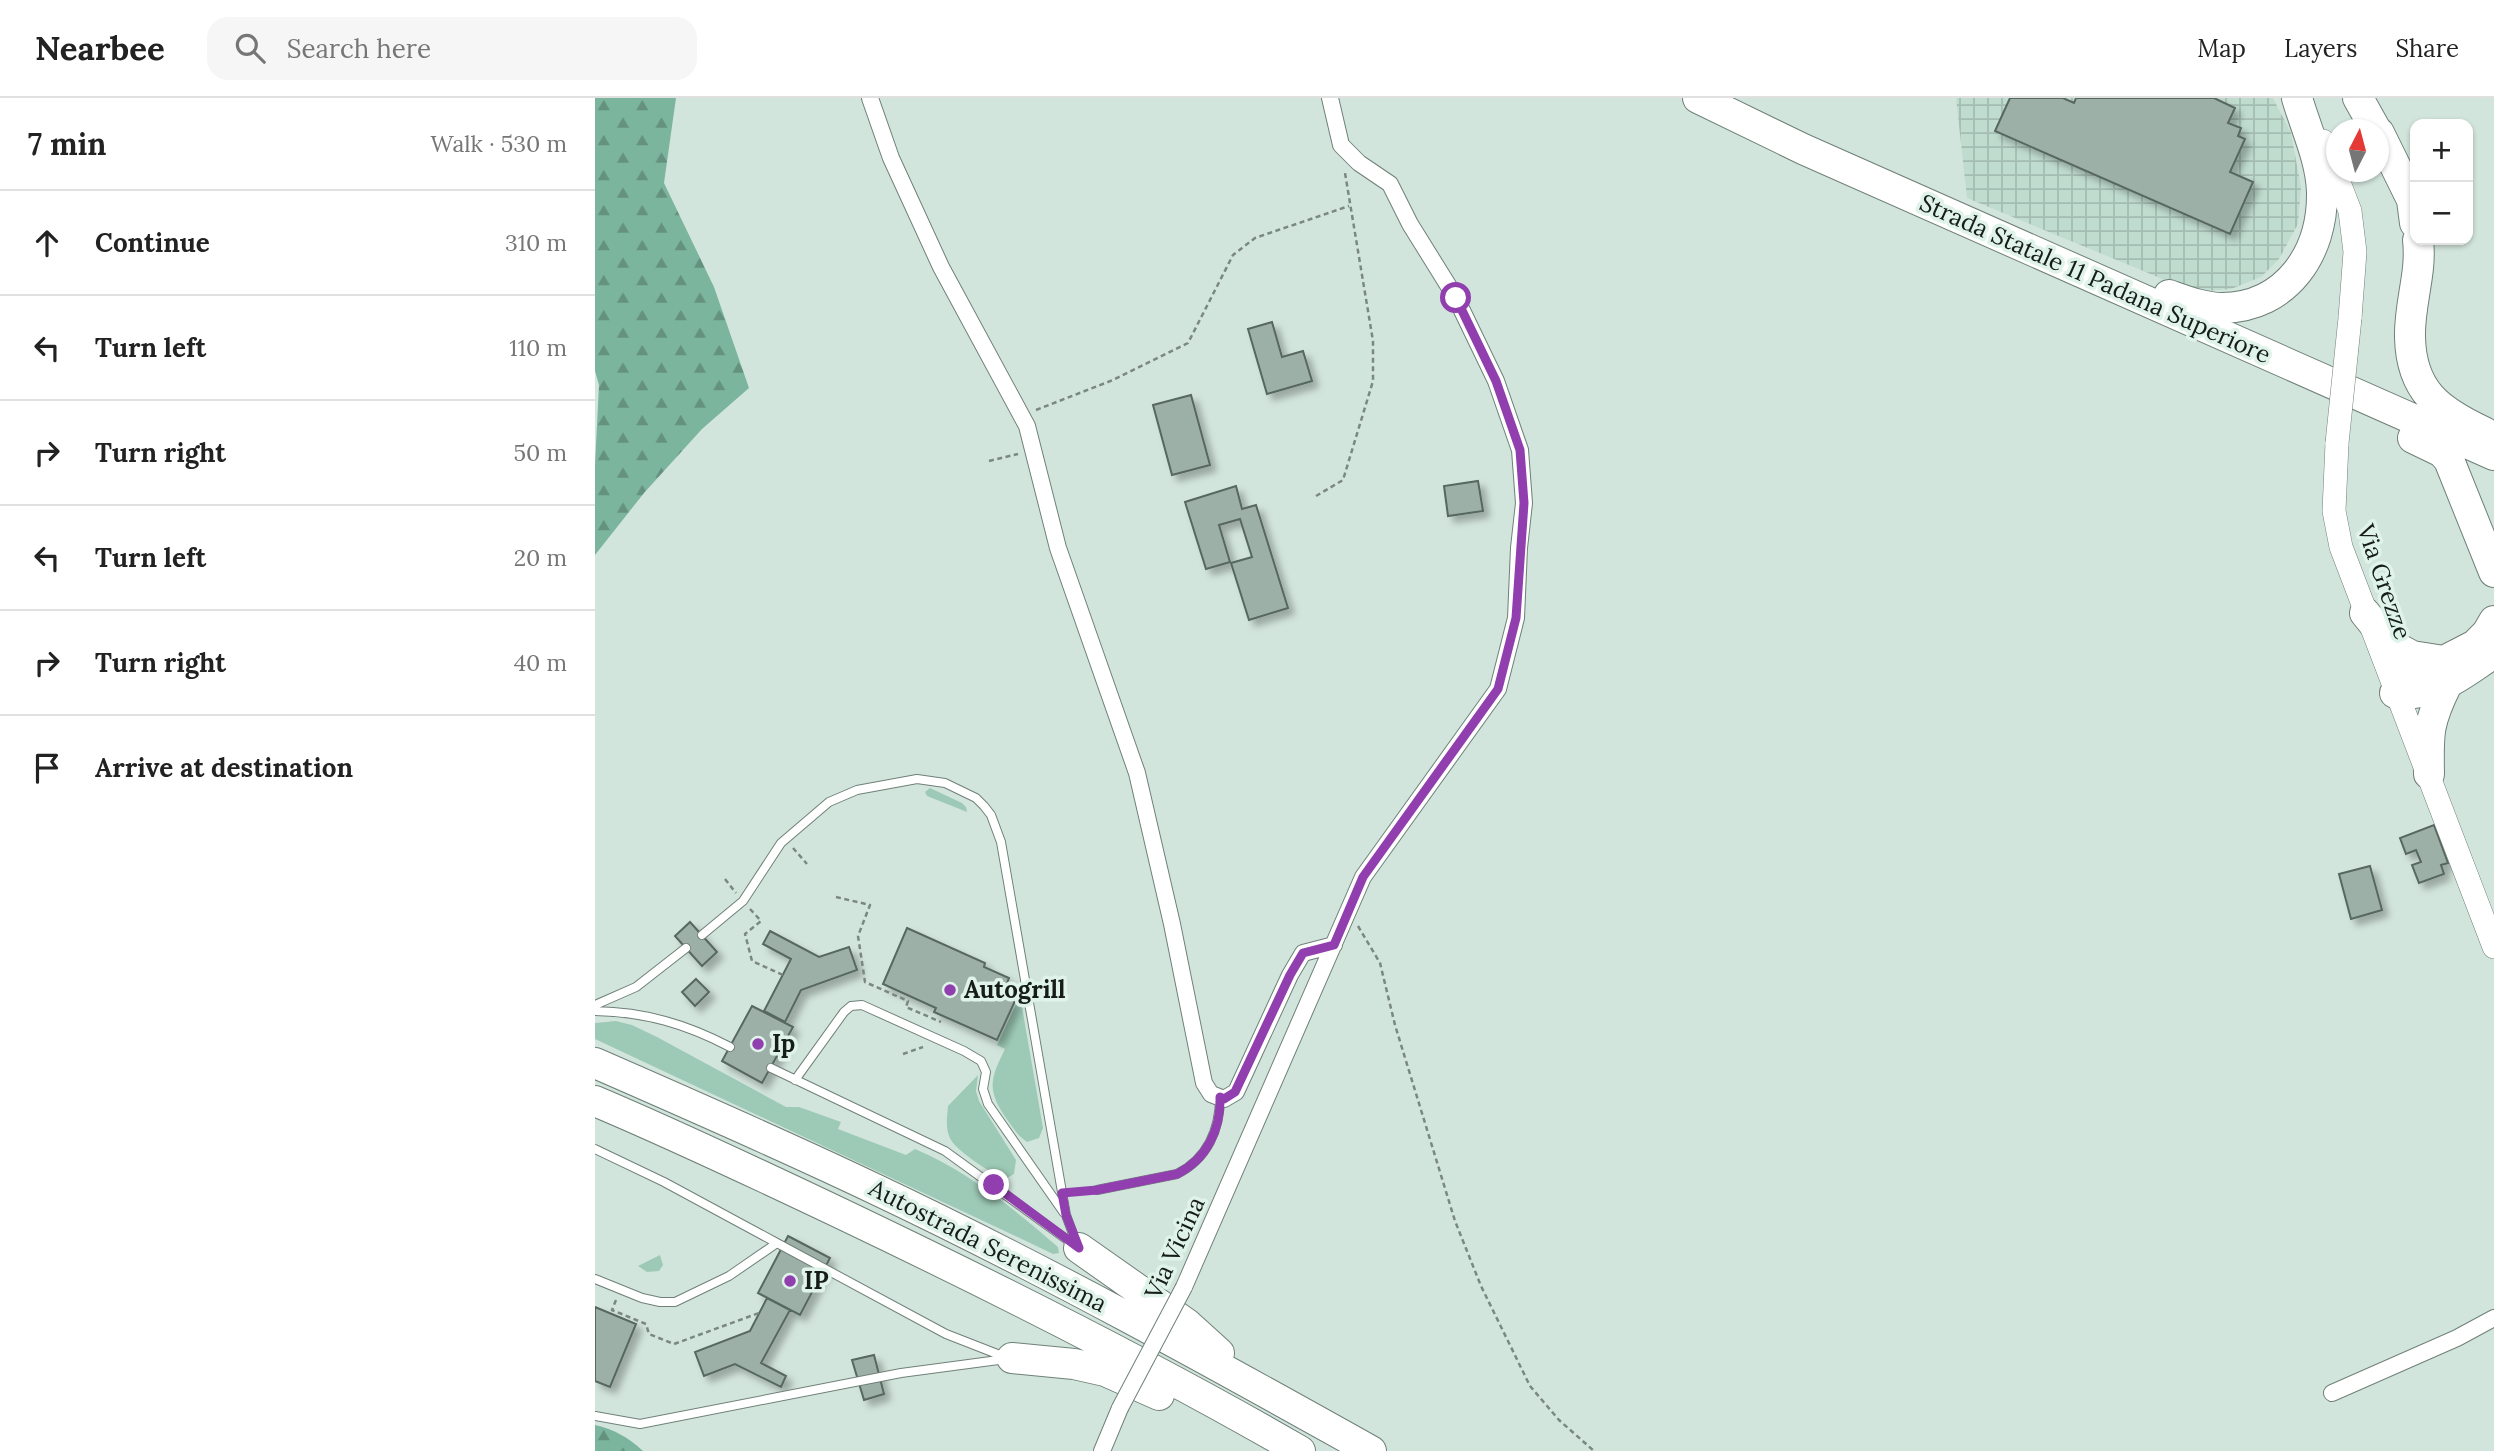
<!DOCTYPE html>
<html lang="en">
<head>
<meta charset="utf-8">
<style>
  :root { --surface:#fff; --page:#f6f6f6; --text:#222; --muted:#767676; --line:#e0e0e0 }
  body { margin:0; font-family:Lora,serif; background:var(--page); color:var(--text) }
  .controls { position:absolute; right:21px; top:21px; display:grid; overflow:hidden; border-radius:14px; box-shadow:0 2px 5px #0004 }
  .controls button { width:63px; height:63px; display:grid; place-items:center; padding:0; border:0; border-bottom:2px solid var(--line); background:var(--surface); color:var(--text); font:35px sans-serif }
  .compass { position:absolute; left:1731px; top:21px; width:63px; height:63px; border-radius:50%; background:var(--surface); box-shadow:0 2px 5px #0004; rotate:6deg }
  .stop { position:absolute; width:21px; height:21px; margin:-16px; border:5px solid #913fae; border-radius:50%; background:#fff }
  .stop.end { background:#913fae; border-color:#fff; box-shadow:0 2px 7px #0008 }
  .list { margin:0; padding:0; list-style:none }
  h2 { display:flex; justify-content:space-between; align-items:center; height:91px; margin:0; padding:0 28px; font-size:30px }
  h2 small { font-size:23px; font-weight:400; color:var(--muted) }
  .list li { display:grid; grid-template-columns:46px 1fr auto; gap:21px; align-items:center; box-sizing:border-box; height:105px; padding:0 28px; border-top:2px solid var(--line) }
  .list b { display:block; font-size:26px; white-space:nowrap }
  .list em { font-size:23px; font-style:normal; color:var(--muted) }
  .icon { flex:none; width:38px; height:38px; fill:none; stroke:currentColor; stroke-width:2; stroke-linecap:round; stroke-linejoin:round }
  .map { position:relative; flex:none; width:1899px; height:1353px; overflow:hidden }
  header { display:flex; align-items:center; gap:42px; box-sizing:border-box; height:98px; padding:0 35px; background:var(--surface); border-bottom:2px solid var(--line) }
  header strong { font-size:33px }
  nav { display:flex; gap:38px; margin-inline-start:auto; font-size:24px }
  .search { width:490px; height:63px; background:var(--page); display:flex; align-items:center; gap:18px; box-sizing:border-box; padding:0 24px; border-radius:21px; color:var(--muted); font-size:26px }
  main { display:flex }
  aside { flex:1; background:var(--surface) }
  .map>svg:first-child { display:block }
  .industrial { fill:url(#industrial-grid) }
  .grass { fill:#9dcab6 }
  .forest { fill:url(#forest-firs) }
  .building { fill:#9db0a7; stroke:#576760; stroke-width:2; filter:url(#shadow) }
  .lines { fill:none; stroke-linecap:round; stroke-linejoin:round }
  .lane-casing { stroke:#6f8078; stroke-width:10 }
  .street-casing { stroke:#6f8078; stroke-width:18 }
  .secondary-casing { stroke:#6f8078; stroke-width:24 }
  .highway-casing { stroke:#6f8078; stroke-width:32 }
  .path { stroke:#7b8882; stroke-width:2.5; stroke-dasharray:5 3.5; stroke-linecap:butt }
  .lane { stroke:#fff; stroke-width:8 }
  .street { stroke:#fff; stroke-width:16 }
  .secondary { stroke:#fff; stroke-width:23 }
  .highway { stroke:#fff; stroke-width:30 }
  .street-bridge-casing { stroke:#6f8078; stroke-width:18; stroke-linecap:butt }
  .secondary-bridge-casing { stroke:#6f8078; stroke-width:24; stroke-linecap:butt }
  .street-bridge { stroke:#fff; stroke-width:16 }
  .secondary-bridge { stroke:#fff; stroke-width:23 }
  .route { stroke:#913fae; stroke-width:9 }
  .poi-dot { fill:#913fae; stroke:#dff3ea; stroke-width:2.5 }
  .labels { text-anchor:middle; stroke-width:7; stroke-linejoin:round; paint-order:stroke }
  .street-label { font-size:24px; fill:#151c19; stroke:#dff3ea }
  .poi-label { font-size:24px; font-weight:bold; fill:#151c19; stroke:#dff3ea; text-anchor:start }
</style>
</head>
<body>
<header>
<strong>Nearbee</strong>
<div class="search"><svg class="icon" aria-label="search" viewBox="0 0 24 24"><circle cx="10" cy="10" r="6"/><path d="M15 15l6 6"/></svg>Search here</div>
<nav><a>Map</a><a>Layers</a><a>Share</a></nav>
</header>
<main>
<aside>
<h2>7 min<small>Walk · 530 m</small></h2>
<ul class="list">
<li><svg class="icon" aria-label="ahead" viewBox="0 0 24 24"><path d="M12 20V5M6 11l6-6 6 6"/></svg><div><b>Continue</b></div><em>310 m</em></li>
<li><svg class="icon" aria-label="left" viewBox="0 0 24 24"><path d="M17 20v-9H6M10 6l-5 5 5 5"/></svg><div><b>Turn left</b></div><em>110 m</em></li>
<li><svg class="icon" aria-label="right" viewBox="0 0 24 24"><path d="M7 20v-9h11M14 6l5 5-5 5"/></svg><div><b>Turn right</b></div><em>50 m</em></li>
<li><svg class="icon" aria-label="left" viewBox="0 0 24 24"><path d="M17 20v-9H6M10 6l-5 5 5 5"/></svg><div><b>Turn left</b></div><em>20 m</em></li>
<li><svg class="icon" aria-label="right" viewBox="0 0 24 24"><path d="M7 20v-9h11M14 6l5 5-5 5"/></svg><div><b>Turn right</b></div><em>40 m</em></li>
<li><svg class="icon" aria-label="arrive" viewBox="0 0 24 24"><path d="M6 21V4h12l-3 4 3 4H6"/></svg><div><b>Arrive at destination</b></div></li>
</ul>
</aside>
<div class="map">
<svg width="1899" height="1353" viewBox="0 0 1899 1353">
  <defs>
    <pattern id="industrial-grid" width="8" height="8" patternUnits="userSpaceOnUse" patternTransform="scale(1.75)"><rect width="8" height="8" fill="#c0dccf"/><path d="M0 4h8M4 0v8" fill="none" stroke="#a4bcb1"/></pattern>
    <pattern id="forest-firs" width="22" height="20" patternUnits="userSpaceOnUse" patternTransform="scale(1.75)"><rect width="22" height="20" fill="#7cb59d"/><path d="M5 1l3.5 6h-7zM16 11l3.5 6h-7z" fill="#64927f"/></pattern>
    <filter id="shadow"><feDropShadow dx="6" dy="6" stdDeviation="3.5" flood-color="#0004"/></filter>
  </defs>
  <rect width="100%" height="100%" fill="#d2e5dc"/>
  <path class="industrial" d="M1361,0H1678L1696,35L1706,89L1703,126L1684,161L1666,179L1636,191L1599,194L1372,100Z"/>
  <path class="grass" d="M335,690L367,705L371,709L372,714L332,698L330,694Z
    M421,884L427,909L448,1030L444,1040L432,1044C423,1038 419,1031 413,1023C392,993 394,983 410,951L402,947L423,902L415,899Z
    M21,923L37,927L62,939L191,1009H204L246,1024L243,1031L311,1057L320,1051C374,1074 419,1111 463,1149L464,1155L458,1156L433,1144L0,941V925Z
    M383,977L381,993L384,1003L421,1062L419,1076L412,1080C400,1079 362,1053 356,1042C350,1032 352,1020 353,1008Z
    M65,1157L68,1167L64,1173L52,1174L43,1168Z"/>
  <path class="forest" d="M0,0H81L69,85L119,189L154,290L107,331L49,395L0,457V367L4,287L0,273Z
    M0,1327C19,1331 34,1340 48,1353H0Z"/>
  <path class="building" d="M1415,0H1468L1479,5L1481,0H1619L1640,10L1633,25L1646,30L1643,38L1650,41L1635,74L1658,84L1635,136L1400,33Z
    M677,224L687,259L708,253L717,283L672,296L653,231Z
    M596,297L615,367L577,377L558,307Z
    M883,383L888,413L853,418L849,388Z
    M641,388L647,411L661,407L693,510L654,522L636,465L657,459L645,421L624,427L635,464L611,471L590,404Z
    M1839,727L1853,765L1846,767L1849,776L1824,785L1817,767L1826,764L1821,752L1811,756L1805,740Z
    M1775,768L1787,812L1756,821L1744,776Z
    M95,824L122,854L107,868L80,838Z
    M312,830L390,865L389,869L414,880L407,898L420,903L402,942L339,914L341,910L288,886Z
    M175,833L224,859L254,849L262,872L206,892L190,924L169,913L196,861L168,846Z
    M101,881L114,894L100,908L87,894Z
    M157,908L198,929L167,985L127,963Z
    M193,1138L235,1160L205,1217L163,1195Z
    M172,1200L195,1212L166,1265L191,1278L186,1289L140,1266L109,1278L100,1254L155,1233Z
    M0,1209L41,1226L15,1289L0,1283Z
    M279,1257L289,1296L269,1302L257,1262Z"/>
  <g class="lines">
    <g class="lane-casing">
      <path id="lane" d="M107,837L148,803L186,745L234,704L262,692L322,681L350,685L381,700L389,708L396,717L406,744L471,1117L481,1144
        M0,907L41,889L91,850
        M0,913C50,914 91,926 135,949
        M176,970L350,1053L478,1146
        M200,982L249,914L256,908L267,907L369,953L386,963L391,974L388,991L393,1006L469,1115
        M0,1051L69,1084L182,1145
        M502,1092L582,1076C612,1061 625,1032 625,999
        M0,1181L47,1200L65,1204H80L134,1178L182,1145L351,1236L410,1259
        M0,1318L45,1326L306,1275L411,1261"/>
    </g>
    <g class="street-casing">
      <path id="street" d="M275,0L296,60L346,169L432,328L463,450L542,675L577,826L609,985L616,996L629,1001L641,994L695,877L708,855L739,847
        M589,1189L768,779L903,591L921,520L924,450L929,405L925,352L901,283L861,200L815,126L795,86L764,65L746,47L735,0
        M1737,1295L1862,1240L1899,1220
        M507,1353L525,1310"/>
    </g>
    <g class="secondary-casing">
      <path id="secondary" d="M1728,43L1755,113L1760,154L1755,220
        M1742,345L1739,413L1746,449L1899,849"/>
    </g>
    <g class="highway-casing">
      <path id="highway" d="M1103,0L1208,51L1899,357
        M1763,0L1781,32
        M1784,35L1817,102L1820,125
        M1823,142C1827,175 1814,206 1815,239C1816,293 1844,313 1889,334
        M1574,197C1591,203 1609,210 1627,210C1692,209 1728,155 1727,94C1726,62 1711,31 1702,0
        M1818,340L1847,354L1854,362L1899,474
        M1770,515L1795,546L1817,558L1849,563
        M1899,523L1892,535L1880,547L1849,563L1815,576L1800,595C1843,599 1865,577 1899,555
        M1834,676C1833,635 1833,624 1852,586
        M0,965C94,1006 188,1047 280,1091C449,1171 613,1262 776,1353
        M0,1003C83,1038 165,1077 247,1116C402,1190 556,1267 705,1353
        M484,1150L592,1226L624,1255
        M417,1260L479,1266L510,1273L564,1297"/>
    </g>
    <path class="path" d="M441,312L518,282L593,245L638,157L660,140L754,108
      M394,363L423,356
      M721,398L748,382L778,283V243L750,75
      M198,750L212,766
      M130,781L141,795
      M241,799L275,807L263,838L270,884L313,903L311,909L346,924
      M155,811L166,823L150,836L157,863L188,877
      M763,828L785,865L800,927L860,1123L886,1188L935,1288L964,1322L999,1353
      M308,956L328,949
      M478,1094L492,1093
      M21,1202L17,1212L51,1226L54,1236L79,1246L164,1215"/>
    <use href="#lane" class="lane"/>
    <use href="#street" class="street"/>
    <use href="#secondary" class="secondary"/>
    <use href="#highway" class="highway"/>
    <g class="street-bridge-casing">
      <path id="street-bridge" d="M525,1310L589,1189"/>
    </g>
    <g class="secondary-bridge-casing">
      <path id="secondary-bridge" d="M1742,345L1755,220"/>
    </g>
    <use href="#street-bridge" class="street-bridge"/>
    <use href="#secondary-bridge" class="secondary-bridge"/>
  </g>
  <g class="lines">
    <path class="route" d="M399,1087L484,1150L471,1117L467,1095L502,1092L582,1076C612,1061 626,1031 625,999L629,1001L640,994L695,877L708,855L739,847L768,779L903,591L921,520L929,405L925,352L901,283L861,200"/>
  </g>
  <g class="poi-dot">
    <circle cx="355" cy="892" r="7"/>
    <circle cx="163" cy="946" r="7"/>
    <circle cx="195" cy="1183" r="7"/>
  </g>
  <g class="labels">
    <g class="street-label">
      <text transform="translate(1500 181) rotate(24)" y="8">Strada Statale 11 Padana Superiore</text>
      <text transform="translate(1789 484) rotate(71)" y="8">Via Grezze</text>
      <text transform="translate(393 1148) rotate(27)" y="8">Autostrada Serenissima</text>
      <text transform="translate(580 1150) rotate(-65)" y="8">Via Vicina</text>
    </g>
    <g class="poi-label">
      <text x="369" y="900">Autogrill</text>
      <text x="177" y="954">Ip</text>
      <text x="209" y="1191">IP</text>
    </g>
  </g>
</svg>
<div class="controls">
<button>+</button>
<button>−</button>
</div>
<svg class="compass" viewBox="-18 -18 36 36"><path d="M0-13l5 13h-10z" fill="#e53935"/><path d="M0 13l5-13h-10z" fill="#767676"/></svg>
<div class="stop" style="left:861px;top:200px"></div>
<div class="stop end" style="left:399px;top:1087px"></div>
</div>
</main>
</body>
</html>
